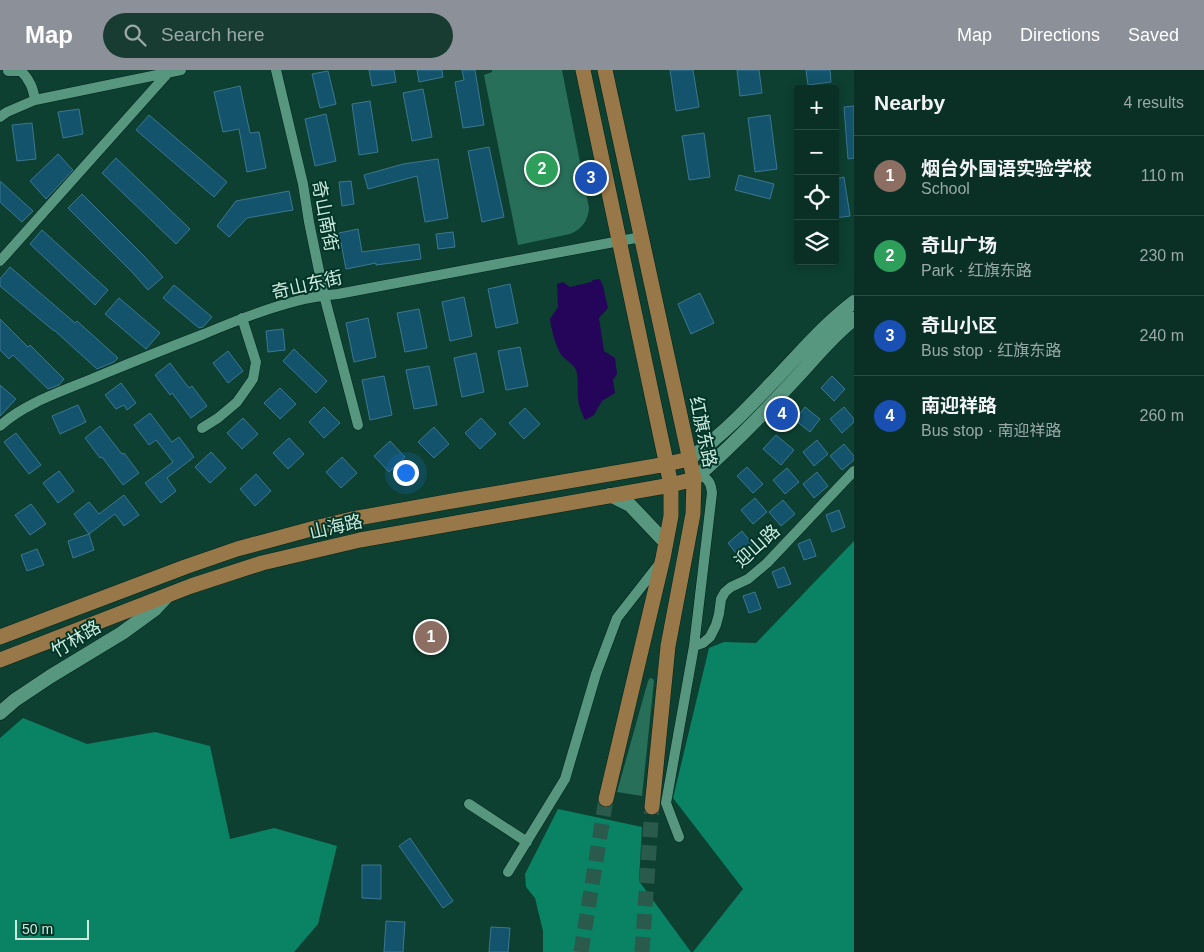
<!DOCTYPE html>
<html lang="en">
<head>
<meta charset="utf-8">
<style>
  :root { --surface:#0a3025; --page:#183c32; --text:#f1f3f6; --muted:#99a9a7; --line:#2a4b42; --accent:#8c9099 }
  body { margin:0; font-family:Helvetica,"Noto Sans SC",sans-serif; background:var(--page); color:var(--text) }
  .controls { position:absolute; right:15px; top:15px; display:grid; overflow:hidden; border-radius:5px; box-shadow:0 2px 12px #0003 }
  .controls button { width:45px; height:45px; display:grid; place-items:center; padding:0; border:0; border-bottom:1px solid var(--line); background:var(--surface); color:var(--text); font:25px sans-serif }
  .scale { position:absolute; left:15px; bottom:12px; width:74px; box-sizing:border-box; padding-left:5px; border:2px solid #cbeadd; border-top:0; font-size:14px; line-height:18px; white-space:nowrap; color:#cbeadd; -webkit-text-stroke:4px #003527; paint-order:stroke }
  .you { position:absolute; left:405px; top:402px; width:18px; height:18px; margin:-12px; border:4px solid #fff; border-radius:50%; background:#1a73e8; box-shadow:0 0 0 8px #1a73e833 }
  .badge { display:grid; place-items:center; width:32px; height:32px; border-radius:50%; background:var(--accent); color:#fff; font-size:16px; font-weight:700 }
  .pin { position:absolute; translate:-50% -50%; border:2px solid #fff; box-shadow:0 1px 5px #0006 }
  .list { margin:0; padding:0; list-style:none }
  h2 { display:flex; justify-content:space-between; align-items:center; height:65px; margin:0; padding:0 20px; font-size:21px }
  h2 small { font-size:16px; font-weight:400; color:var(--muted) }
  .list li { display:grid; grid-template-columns:32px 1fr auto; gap:15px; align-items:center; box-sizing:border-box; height:80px; padding:0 20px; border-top:1px solid var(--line) }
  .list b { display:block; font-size:19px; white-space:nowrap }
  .list p { margin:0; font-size:16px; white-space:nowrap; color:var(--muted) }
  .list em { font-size:16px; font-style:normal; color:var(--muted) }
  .icon { flex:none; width:28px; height:28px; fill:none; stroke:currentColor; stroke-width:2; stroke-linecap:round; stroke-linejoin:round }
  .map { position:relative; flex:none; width:854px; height:882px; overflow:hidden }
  header { display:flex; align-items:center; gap:30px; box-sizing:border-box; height:70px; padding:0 25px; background:var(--accent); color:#fff }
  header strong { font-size:24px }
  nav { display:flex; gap:28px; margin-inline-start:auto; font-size:18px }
  .search { width:350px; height:45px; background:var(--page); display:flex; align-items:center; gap:12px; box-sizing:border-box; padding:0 18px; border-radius:28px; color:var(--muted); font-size:19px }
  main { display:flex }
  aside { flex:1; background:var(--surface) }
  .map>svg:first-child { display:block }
  .green { fill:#286f59 }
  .forest { fill:#0a8264 }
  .water { fill:#24055a }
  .building { fill:#13536b; stroke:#3c7791 }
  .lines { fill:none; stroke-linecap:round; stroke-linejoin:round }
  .primary-tunnel { stroke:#2a5a4b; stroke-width:15; stroke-dasharray:15 8; stroke-linecap:butt }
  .street-casing { stroke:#02241a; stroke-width:11 }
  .secondary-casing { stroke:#02241a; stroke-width:15 }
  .primary-casing { stroke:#02241a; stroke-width:16 }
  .street { stroke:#57967f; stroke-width:10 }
  .secondary { stroke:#57967f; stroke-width:14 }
  .primary { stroke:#987748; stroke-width:15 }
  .labels { text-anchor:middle; stroke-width:4; stroke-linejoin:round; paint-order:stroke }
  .street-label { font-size:18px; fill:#cbeadd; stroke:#003527 }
</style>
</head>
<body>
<header>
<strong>Map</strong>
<div class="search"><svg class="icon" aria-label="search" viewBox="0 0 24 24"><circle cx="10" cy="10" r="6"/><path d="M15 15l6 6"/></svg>Search here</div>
<nav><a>Map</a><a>Directions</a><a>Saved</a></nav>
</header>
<main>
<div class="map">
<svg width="854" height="882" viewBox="0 0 854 882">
  <rect width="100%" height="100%" fill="#0d4031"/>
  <path class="green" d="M492,0H562L589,138C588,151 582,159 570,164L518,175L484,5L492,2Z
    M650,608L653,609L654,611L642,726L617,722L648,611Z"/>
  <path class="forest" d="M854,471V882H693L743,819L673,728L709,578L724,572L756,573Z
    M23,648L87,674L155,662L210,676L230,769L274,758L337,776L318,854L294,882H0V668Z
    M558,739L642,757L639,811L691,882H543V861L535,828L526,817L525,804Z"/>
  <path class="water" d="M600,209L603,216L608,238L599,248L604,281L615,288L617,304L613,310L615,323L602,331L594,345L585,350C582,343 578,335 578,327C577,319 579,308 576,300C574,295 566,290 562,286C556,278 551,258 550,249L558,237L557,214L563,212L570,217L591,212L593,210Z"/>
  <path class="building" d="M369,0H394L396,12L372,16Z
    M417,0H442L443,7L419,12Z
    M462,0H475L484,55L463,58L455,12L464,10Z
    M670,0H693L699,37L676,41Z
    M737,0H759L762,23L740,26Z
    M806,0H830L831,12L808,15Z
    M328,1L336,34L320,38L312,4Z
    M240,16L250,63L259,62L266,98L247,102L239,59L223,62L214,22Z
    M423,19L432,67L412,71L403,23Z
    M370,31L378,82L359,85L352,34Z
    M854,36V88L848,89L844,37Z
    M79,39L83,64L63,68L58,42Z
    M326,44L336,91L315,96L305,49Z
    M149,45L227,112L214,127L136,60Z
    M770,45L777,99L755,102L748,48Z
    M32,53L36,89L17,91L12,55Z
    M704,63L710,107L689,110L682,66Z
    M489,77L504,147L482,152L468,81Z
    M58,84L73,100L46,129L30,111Z
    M116,88L190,159L176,174L102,103Z
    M438,89L448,148L425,152L417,106L368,119L364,105L403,94Z
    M739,105L774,114L770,129L735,120Z
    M844,107L850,146L835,148V109Z
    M0,111L33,141L22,152L0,132Z
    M351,111L354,134L342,136L339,112Z
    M289,121L293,140L247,148L229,167L217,156L236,131Z
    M82,124L144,186L163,207L148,220L132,202L68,138Z
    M358,159L362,182L419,174L421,189L376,195V193L346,199L339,163Z
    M42,160L108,220L95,235L30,174Z
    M453,162L455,177L438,179L436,164Z
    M10,197L75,253L77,251L118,288L114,292L97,299L54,260V261L0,216V209Z
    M510,214L518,253L496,258L488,219Z
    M174,215L212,247L203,257L199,258L163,228Z
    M700,223L714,253L691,264L678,234Z
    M464,227L472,266L450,271L442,232Z
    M119,228L160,263L146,279L105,244Z
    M419,239L427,278L405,282L397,243Z
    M368,248L376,287L354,292L346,253Z
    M0,249L28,277L30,275L64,309L59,315L48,319L13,285L9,289L0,280Z
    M283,259L285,280L268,282L266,261Z
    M520,277L528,316L506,320L498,281Z
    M294,279L327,311L316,323L283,291Z
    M228,281L243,301L228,313L213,293Z
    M476,283L484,322L462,327L454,288Z
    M170,293L189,318L192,316L207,336L191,348L172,323L170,325L155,305Z
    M429,296L437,335L414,339L406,300Z
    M384,306L392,345L370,350L362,310Z
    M832,306L845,319L834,331L821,318Z
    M121,313L136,333L127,340L124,335L116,339L105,325Z
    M0,315L16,329L0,346Z
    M280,318L296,334L280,349L264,333Z
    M78,335L86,352L60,364L52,346Z
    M324,337L340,353L324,368L309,352Z
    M805,337L820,349L810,362L795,350Z
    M844,337L854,349V352L842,363L830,349Z
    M525,338L540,354L524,369L509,353Z
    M150,343L172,372L179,367L194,387L167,408L176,421L161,433L145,413L173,392L156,370L149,375L134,355Z
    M243,348L258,364L242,379L227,363Z
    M481,348L496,364L480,379L465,363Z
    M100,356L122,384L124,383L139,403L123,415L102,387L100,388L85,368Z
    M434,357L449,374L434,388L418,372Z
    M16,363L41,395L29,404L4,372Z
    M776,365L794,380L781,395L763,379Z
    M289,368L304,384L288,399L273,383Z
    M817,370L828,384L814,396L803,382Z
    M390,371L405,387L389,402L374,386Z
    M844,374L854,386V390L842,400L830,386Z
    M211,382L226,398L210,413L195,397Z
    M342,387L357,403L341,418L326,402Z
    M747,397L763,414L753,423L737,406Z
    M787,398L799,412L785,424L773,410Z
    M59,401L74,421L58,433L43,413Z
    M817,402L828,416L814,428L803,414Z
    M256,404L271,421L255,436L240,419Z
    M124,425L139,445L124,456L115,444L89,464L74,444L89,432L99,444Z
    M755,428L767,442L753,454L741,440Z
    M783,430L795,444L781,456L769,442Z
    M31,434L46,454L30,465L15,445Z
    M839,440L845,457L832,462L826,445Z
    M742,461L753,475L739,487L728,473Z
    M89,464L94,480L73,488L68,471Z
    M810,469L816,486L804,490L798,474Z
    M37,479L44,495L27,501L21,485Z
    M784,497L791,514L778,518L772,502Z
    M755,522L761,539L749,543L743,526Z
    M410,768L453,831L443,838L399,776Z
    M362,795H381V829L362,828Z
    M386,851L405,852L403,882H384Z
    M491,857L510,858L508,882H489Z"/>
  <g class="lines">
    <path class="primary-tunnel" d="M581,882L606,729
      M642,882L652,737"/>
    <g class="street-casing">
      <path id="street" d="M276,0L303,114L309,152L324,225L358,355
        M8,1H21C30,10 33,18 35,30
        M0,47L7,42L35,30L181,0
        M0,191L168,3
        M0,356C25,332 69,319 101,305C135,291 170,277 204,264C245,247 294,227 338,224L641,167
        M202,358L218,348L237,332L253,309L256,292L242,248
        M694,576L703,573L710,567L716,555L719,544L721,529L725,522L731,517L748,509L767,493L854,401
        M469,734L527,772
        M679,767L666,733L694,576L712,423C711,415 710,411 703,406L695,409
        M508,802L565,709L596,604L617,548L660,493"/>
    </g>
    <g class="secondary-casing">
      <path id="secondary" d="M689,389C730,360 764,321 798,285C816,266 833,248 854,232
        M694,409C730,378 763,344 795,309C814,289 832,266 854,249
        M610,425L630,435L666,473
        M0,643L15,630L51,606L122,563L155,539L168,525"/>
    </g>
    <g class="primary-casing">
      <path id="primary" d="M583,0L671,415V446L663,488L606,729
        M605,0L694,409L693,444L668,576L652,737
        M0,567L185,497L237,479L315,458L352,449L458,430L667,394L689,389
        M0,590L191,516L262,493L360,470L671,415L694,409"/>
    </g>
    <use href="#street" class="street"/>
    <use href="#secondary" class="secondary"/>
    <use href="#primary" class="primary"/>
  </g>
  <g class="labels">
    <g class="street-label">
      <text transform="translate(325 146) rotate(79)" y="6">奇山南街</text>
      <text transform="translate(307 215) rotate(-13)" y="6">奇山东街</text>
      <text transform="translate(703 362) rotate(78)" y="6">红旗东路</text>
      <text transform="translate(336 457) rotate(-13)" y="6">山海路</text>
      <text transform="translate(757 476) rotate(-42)" y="6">迎山路</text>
      <text transform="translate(76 569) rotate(-31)" y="6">竹林路</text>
    </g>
  </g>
</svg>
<div class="controls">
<button>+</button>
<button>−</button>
<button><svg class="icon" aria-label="locate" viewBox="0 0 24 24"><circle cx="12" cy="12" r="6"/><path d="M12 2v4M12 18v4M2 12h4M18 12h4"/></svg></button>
<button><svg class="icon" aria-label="layers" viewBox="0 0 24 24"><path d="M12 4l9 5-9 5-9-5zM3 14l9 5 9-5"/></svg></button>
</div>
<div class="scale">50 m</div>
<div class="you"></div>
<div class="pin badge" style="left:431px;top:567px;background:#8d6e63">1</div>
<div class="pin badge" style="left:542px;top:99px;background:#2e9e5b">2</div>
<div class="pin badge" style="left:591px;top:108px;background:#1a4fb4">3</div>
<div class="pin badge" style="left:782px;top:344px;background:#1a4fb4">4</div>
</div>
<aside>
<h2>Nearby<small>4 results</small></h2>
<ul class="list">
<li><span class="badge" style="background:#8d6e63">1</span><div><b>烟台外国语实验学校</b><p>School</p></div><em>110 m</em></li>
<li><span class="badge" style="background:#2e9e5b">2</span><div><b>奇山广场</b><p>Park · 红旗东路</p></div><em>230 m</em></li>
<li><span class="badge" style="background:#1a4fb4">3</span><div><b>奇山小区</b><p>Bus stop · 红旗东路</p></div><em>240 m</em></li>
<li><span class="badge" style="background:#1a4fb4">4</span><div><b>南迎祥路</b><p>Bus stop · 南迎祥路</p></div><em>260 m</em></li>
</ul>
</aside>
</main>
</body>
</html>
